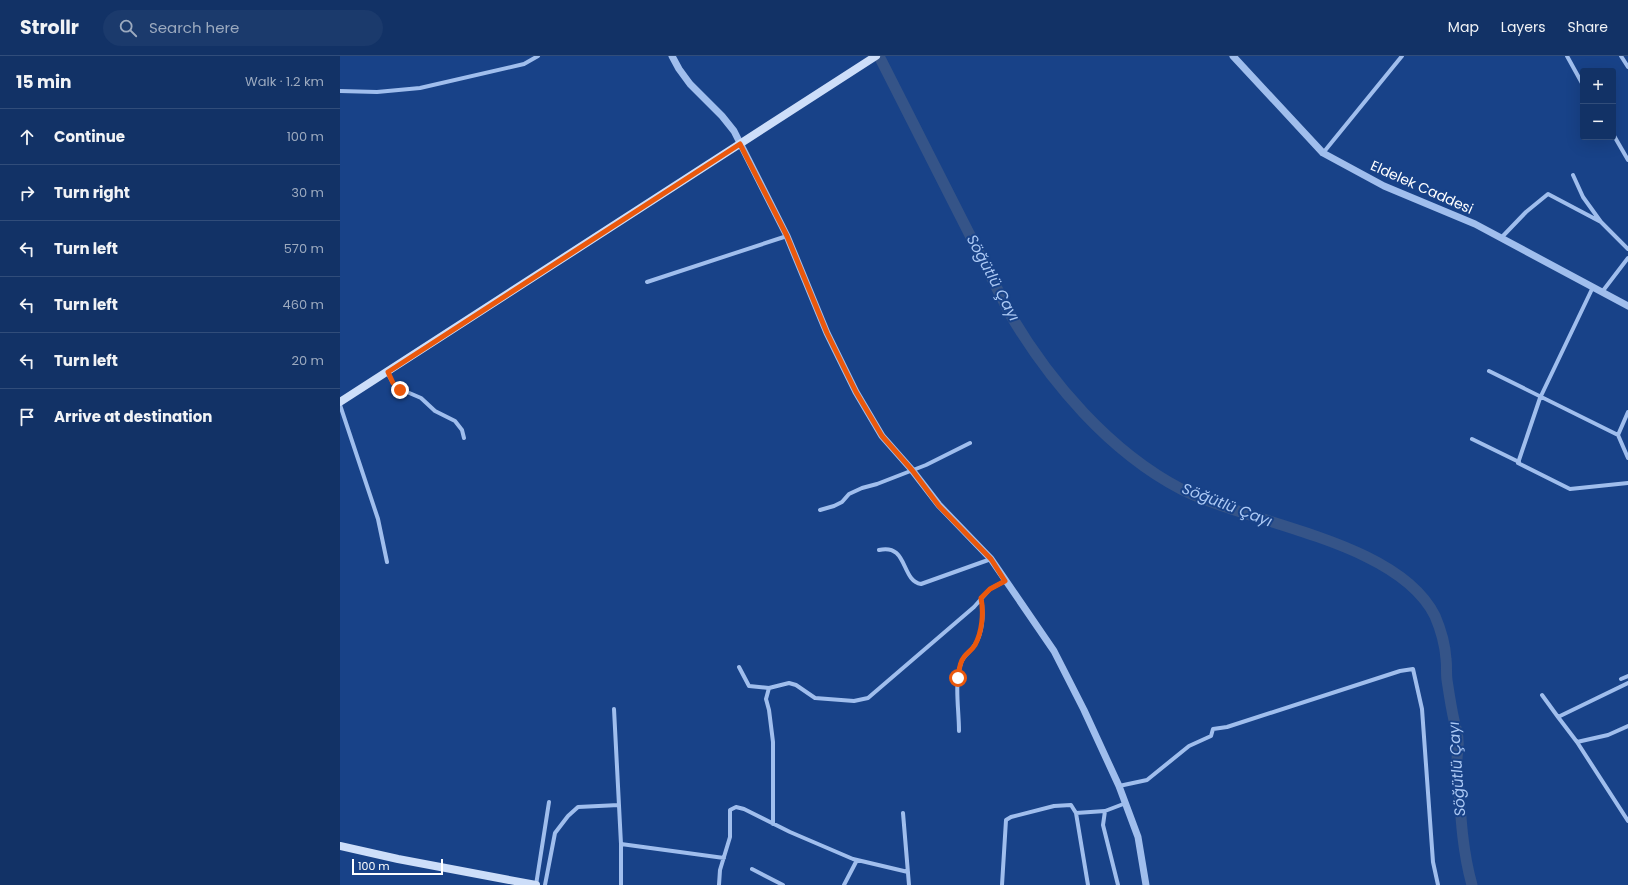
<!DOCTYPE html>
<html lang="en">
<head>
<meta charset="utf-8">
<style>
  :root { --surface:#123266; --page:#1b3a6c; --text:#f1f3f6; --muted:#9caabf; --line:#314d7a }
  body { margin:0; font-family:Poppins,sans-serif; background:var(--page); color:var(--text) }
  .controls { position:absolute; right:12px; top:12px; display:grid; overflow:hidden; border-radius:4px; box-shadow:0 4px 16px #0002 }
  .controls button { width:36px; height:36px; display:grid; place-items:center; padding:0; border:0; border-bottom:1px solid var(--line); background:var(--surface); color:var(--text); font:20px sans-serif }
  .scale { position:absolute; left:12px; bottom:10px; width:91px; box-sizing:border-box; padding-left:4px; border:2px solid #fff; border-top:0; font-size:11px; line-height:14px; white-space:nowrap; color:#fff; -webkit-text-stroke:3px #184288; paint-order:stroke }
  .stop { position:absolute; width:12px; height:12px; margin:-9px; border:3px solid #ea580c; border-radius:50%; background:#fff }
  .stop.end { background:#ea580c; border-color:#fff; box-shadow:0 1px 4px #0008 }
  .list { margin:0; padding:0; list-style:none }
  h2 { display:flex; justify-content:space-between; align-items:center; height:52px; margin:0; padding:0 16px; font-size:17px }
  h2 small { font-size:13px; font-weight:400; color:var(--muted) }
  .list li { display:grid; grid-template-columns:26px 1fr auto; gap:12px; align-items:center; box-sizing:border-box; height:56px; padding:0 16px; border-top:1px solid var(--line) }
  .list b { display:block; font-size:15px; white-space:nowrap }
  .list em { font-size:13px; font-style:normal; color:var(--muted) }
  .icon { flex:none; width:22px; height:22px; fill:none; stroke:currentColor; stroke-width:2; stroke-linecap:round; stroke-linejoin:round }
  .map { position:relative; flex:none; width:1288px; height:829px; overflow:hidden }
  header { display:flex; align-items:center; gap:24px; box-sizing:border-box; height:56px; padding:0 20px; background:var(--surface); border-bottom:1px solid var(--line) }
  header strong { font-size:19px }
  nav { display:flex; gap:22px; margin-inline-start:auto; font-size:14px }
  .search { width:280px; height:36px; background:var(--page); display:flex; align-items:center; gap:10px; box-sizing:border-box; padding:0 14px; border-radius:22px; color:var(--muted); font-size:15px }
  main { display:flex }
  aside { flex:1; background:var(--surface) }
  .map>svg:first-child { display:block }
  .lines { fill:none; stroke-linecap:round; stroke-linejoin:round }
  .river { stroke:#355488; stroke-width:11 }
  .minor { stroke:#a0beed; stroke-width:4 }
  .tertiary { stroke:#a0beed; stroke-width:7 }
  .secondary { stroke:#cddef9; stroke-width:8 }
  .route { stroke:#ea580c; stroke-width:5 }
  .labels { text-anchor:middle; stroke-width:4; stroke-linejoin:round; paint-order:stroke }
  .street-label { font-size:14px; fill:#fff; stroke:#184288 }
  .water-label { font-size:15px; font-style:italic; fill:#acc9f5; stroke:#184288 }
</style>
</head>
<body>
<header>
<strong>Strollr</strong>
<div class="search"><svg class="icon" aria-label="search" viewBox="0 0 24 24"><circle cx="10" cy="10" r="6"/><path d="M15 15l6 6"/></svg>Search here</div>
<nav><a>Map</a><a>Layers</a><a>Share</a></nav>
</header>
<main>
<aside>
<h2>15 min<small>Walk · 1.2 km</small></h2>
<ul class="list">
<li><svg class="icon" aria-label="ahead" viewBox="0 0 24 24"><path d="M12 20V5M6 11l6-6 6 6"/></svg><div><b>Continue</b></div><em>100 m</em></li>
<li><svg class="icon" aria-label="right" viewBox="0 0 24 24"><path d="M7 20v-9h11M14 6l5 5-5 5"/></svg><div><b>Turn right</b></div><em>30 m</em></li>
<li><svg class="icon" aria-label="left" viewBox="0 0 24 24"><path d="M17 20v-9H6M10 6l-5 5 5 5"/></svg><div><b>Turn left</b></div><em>570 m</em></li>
<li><svg class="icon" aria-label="left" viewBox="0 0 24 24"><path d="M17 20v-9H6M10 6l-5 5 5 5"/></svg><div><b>Turn left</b></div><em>460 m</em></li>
<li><svg class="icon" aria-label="left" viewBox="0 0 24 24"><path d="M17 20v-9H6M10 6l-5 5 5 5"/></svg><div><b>Turn left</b></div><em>20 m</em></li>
<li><svg class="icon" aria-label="arrive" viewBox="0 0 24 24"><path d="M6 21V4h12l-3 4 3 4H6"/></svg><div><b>Arrive at destination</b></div></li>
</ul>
</aside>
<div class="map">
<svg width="1288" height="829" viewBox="0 0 1288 829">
  <rect width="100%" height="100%" fill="#184288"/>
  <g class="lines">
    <path class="river" d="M539,0L670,258C710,326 770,396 841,433C912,469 1058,485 1095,560C1101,574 1105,588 1106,603C1107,610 1106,617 1107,624C1109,637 1111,651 1114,664C1115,670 1118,677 1118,684C1119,690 1117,697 1117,704C1117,713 1119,723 1119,732C1121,765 1123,797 1132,829"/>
    <path class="minor" d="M1227,0L1243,29
      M1281,0L1288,11
      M0,35L37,36L80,32L184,8L198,0
      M1273,78L1288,104
      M983,97L1062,0
      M1233,119L1243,141L1261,166L1288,193
      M1161,182L1186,156L1208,138L1261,166
      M307,226L447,180
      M1253,231L1200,342L1178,407L1230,433L1288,427
      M1262,236L1288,202
      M1149,315L1278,379
      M47,316L53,327L60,333L81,342L95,355L115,365L122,374L124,382
      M0,349L38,463L47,506
      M1288,356L1278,379L1288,402
      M1132,383L1179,406
      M480,454L494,450L502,446L509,438L522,432L537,428L586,409L630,387
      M539,494C568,487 561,525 581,528L651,503
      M399,611L409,630L429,632L449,627L456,629L475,642L514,645L528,642L634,551L650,533L665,525
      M1281,623L1288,620
      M429,632L426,643L429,654L433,686V768
      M1202,639L1218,661L1288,627
      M274,653L281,788V829
      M1218,661L1237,686L1268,679L1288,670
      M619,675C619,653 614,628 621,607C623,600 630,596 634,590C643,578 644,557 641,542
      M1237,686L1288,765
      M779,730L807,724L849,690L871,680L873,673L887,671L1060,615L1073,613L1082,653L1093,806L1098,829
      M563,757L569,829
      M736,757L765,755
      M281,788L384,802
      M412,813L443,829
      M196,829L209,746
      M205,829L215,777L228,760L238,751L279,749
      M379,829L380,814L390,781V754L396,751L404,753L450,776L513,803L568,816
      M504,829L517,804
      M662,829L666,764L671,761L714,750L731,749L736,757L748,829
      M778,829L763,769L765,755L786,747"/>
    <path class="tertiary" d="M332,0L339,13L350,28L382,60L394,75L447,180L487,277L516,336L542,380L572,414L599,449L651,503L714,595L744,654L779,730L798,781L806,829
      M893,0L983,97L1044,130L1135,168L1288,250"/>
    <path class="secondary" d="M0,346L536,0
      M0,790L58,803L196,829"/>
  </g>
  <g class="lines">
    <path class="route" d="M60,334L53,327L48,316L400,88L447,180L487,277L516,336L542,380L572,414L599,450L651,503L665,525L650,533L641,542C644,557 642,576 635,589C632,594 627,597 624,601C619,607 619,616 618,622"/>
  </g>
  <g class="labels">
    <g class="street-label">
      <text transform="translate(1082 131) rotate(24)" y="5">Eldelek Caddesi</text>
    </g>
    <g class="water-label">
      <text transform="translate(653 222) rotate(62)" y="5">Söğütlü Çayı</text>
      <text transform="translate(887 449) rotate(21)" y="5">Söğütlü Çayı</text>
      <text transform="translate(1117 713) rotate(-94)" y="5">Söğütlü Çayı</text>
    </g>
  </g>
</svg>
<div class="controls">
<button>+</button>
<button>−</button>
</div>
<div class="scale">100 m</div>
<div class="stop" style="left:618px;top:622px"></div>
<div class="stop end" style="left:60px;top:334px"></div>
</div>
</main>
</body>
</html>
